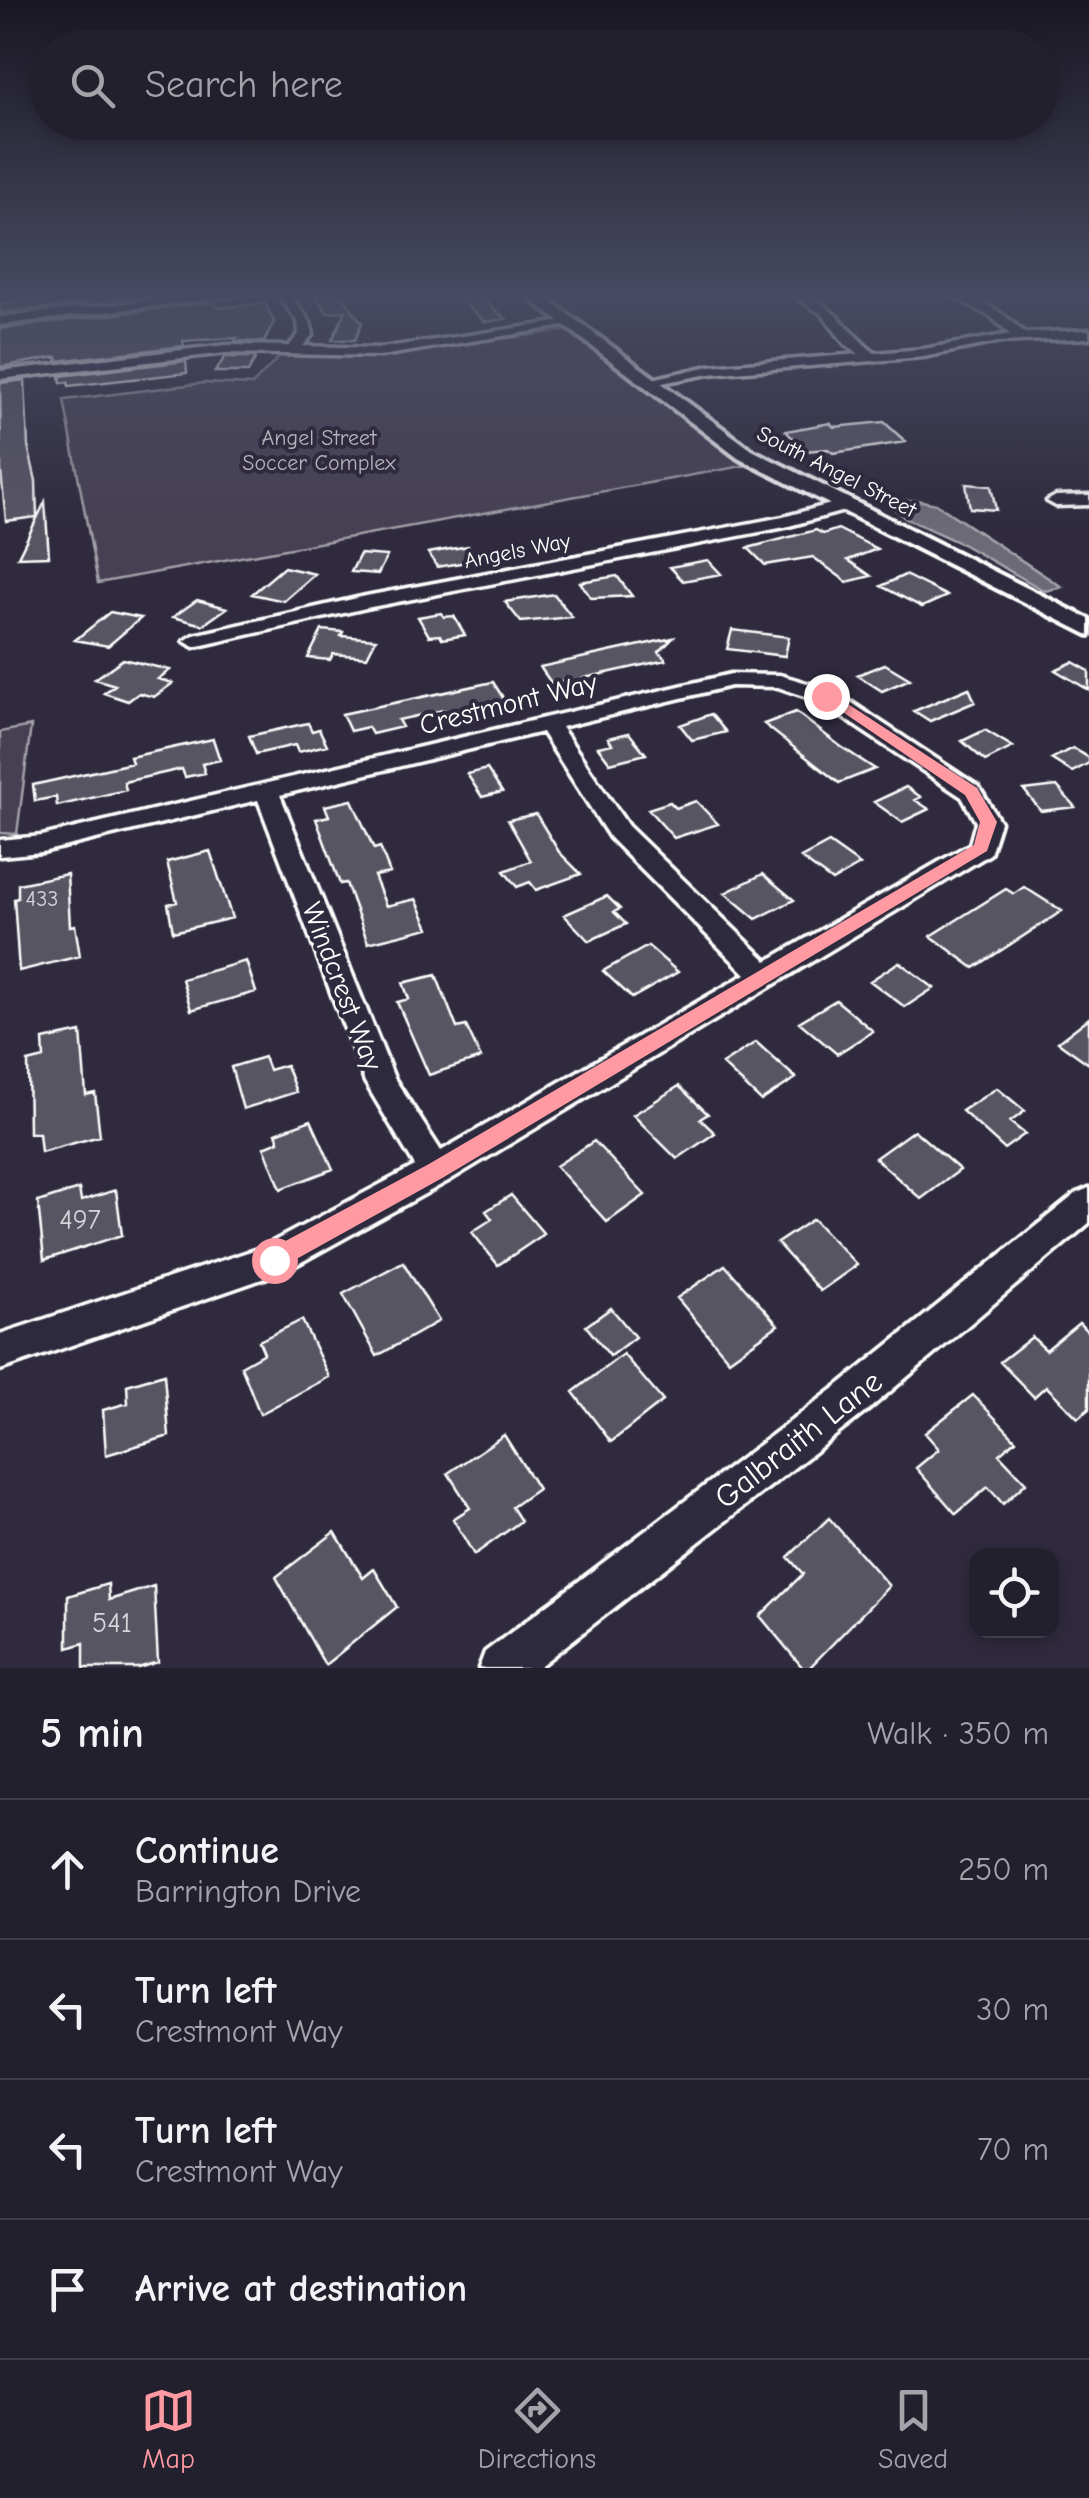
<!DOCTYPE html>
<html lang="en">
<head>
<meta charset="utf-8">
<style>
  :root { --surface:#23202e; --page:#2b2836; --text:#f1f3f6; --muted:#a3a3aa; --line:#403e4a; --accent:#ff9aa2 }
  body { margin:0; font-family:"Comic Neue",sans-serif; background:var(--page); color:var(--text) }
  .controls { position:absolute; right:30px; bottom:30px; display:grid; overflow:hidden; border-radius:20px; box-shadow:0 5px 15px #0003 }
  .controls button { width:90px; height:90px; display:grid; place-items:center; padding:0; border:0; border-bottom:2px solid var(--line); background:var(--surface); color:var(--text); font:50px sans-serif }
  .stop { position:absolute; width:30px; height:30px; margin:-22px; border:8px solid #ff9aa2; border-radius:50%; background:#fff }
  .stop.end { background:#ff9aa2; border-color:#fff; box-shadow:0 2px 10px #0008 }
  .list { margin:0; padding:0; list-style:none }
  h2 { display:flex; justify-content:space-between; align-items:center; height:130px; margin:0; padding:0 40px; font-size:42px }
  h2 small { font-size:32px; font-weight:400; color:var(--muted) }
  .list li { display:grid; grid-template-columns:65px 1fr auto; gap:30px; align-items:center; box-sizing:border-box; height:140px; padding:0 40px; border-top:2px solid var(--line) }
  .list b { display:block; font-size:38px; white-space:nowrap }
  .list p { margin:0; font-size:32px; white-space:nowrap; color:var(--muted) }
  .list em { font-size:32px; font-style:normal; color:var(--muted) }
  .icon { flex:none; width:55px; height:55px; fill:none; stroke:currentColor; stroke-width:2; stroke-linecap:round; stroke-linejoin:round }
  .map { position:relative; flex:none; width:1089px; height:1668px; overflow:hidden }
  .search { position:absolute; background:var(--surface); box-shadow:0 5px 15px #0003; left:30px; right:30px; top:30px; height:110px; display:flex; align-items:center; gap:25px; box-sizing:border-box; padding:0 35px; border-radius:55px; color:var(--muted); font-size:38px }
  .sheet { height:690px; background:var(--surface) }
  nav { display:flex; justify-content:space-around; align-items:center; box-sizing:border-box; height:140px; border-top:2px solid var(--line); background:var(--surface); font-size:28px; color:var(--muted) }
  nav a { display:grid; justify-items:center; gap:5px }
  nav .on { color:var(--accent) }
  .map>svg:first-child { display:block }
  .green { fill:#464152; stroke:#a2a0a8; stroke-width:2.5 }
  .water { fill:#6d6a77; stroke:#a7a6ad; stroke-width:2.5 }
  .building { fill:#595564; stroke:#fff; stroke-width:2.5 }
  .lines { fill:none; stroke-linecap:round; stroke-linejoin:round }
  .minor-casing { stroke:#fff; stroke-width:7 }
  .tertiary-casing { stroke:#fff; stroke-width:8 }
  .minor { fill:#2f2a3d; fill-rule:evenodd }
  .tertiary { fill:#2f2a3d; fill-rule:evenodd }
  .route { fill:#ff9aa2 }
  .labels { text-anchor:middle; stroke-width:8; stroke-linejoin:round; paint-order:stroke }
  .far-park-label { font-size:22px; fill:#b5b3ba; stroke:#2f2a3d }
  .far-street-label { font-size:22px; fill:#fff; stroke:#2f2a3d }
  .number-label { font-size:22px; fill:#d6d4d8 }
  .street-label { font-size:28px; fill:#fff; stroke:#2f2a3d }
  .near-number-label { font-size:28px; fill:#d6d4d8 }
  .near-street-label { font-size:32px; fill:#fff; stroke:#2f2a3d }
</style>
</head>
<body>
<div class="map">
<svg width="1089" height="1668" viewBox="0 0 1089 1668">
  <rect width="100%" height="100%" fill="#2f2a3d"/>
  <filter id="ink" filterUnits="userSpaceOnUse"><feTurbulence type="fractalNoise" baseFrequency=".01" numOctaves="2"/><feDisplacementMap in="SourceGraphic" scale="20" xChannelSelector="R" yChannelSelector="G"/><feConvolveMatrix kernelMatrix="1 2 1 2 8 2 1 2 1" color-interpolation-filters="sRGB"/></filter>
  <g filter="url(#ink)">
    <path class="green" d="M571,330L748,465L98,583L64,400L204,383L252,385L281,355H382Z
      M31,726L17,834L0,833V732Z"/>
    <path class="water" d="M917,500L936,504L1062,587L1045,591L962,544L905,518L892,507L898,501Z"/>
    <path class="building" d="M88,295H162L0,313V304Z
      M315,295H342L362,323L355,340H332L346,311L327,313Z
      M455,295H477L506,319L485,322Z
      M211,302L219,308L265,303L274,322L264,342L235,341L237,338L183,341L184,346L57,361V357L0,367V329Z
      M225,357H256L248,372H215Z
      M186,361L187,373L69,386L68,382L61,383L60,376Z
      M25,380L28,446L36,481L37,517L6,521L1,472L0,383Z
      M884,422L906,442L833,453L828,449L805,451L786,431L830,423L834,427Z
      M966,484L991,486L996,510L970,508Z
      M45,502L49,556L18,557Z
      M838,529L877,549L848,560L871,576L847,582L813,557L765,565L748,548L816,530L823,534Z
      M468,546L478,560L437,567L428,553Z
      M360,554L387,556L378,574L351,572Z
      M708,560L721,574L683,581L670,567Z
      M284,567L315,574L284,601L252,594Z
      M905,575L947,596L922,607L881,586Z
      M617,576L632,596L591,598L580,582Z
      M554,594L572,617L521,622L505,602Z
      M197,600L227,608L203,625L173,617Z
      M110,612L141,618L108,646L75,640Z
      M441,613L444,617L454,616L465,635L442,639L440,635L429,636L418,617Z
      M322,630L343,632L341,636L376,639L367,657L333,654L330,660L308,658Z
      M732,630L789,637L785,656L727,649Z
      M673,638L659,652L666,660L584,678L589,684L571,688L566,681L552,684L540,667Z
      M123,659L170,670L158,679L173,683L154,697L139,693L128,701L104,693L115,685L95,679Z
      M1073,662L1089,671V690L1055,670Z
      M885,664L910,679L882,691L857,675Z
      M493,682L507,704L448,717L444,710L398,720L402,727L372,734L368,727L350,731L342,714Z
      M969,688L975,702L930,721L914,711Z
      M796,712L840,746L875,769L839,783L764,724Z
      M711,714L726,732L692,740L680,725Z
      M308,723L312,731L319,729L327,745L298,752L295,745L256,754L249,736Z
      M985,730L1013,747L985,761L962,741Z
      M629,733L646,754L610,763L598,747L612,744L608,738Z
      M213,739L220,760L202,764L205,773L185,777L182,769L124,782L126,790L57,806L56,797L35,801L33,785L132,763L130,757Z
      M1073,748L1089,758V763L1072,772L1051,759Z
      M487,769L502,792L482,797L467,774Z
      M1057,786L1075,807L1041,811L1024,790Z
      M906,787L921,797L915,800L929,809L902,822L874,802Z
      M352,800L374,849L380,847L390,873L374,876L386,906L416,899L429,928L368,943L346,883L340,884L316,819L329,816L325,806Z
      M696,801L718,824L674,838L648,809L670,802L676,808Z
      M536,814L559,852L581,874L536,890L530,882L517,887L504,871L531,861L508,820Z
      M829,843L860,865L832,881L801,858Z
      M210,851L232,918L173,932L168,904L177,902L167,862Z
      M67,874L70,926L75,925L80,956L19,971L14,899L18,898V884Z
      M763,874L794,900L756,919L725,893Z
      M1024,887L1062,911L974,968L931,936L1006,889L1014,894Z
      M607,896L620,909L614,912L626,924L589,941L564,915Z
      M648,946L678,972L632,998L603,971Z
      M246,961L256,992L191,1010L182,979Z
      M899,962L934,988L905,1007L870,981Z
      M436,975L457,1028L466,1026L481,1058L429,1075L397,1002L409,999L403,983Z
      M836,1000L873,1031L837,1054L799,1022Z
      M1089,1018V1064L1058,1042Z
      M81,1032L86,1095L95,1093L100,1136L41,1152L39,1133H29L28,1062L44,1058L43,1040Z
      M756,1042L796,1078L761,1101L722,1064Z
      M264,1057L269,1070L286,1065L296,1092L243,1109L231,1067Z
      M679,1086L708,1114L700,1119L715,1133L677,1159L633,1115Z
      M997,1088L1025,1111L1010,1122L1025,1134L1004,1149L962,1111Z
      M311,1120L333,1169L281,1189L264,1147L279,1141L276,1133Z
      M914,1130L960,1170L921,1199L875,1158Z
      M594,1141L645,1195L607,1222L556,1166Z
      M79,1189L81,1201L116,1190L122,1235L44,1260L38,1202Z
      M511,1195L544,1234L498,1265L472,1232L492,1219L486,1211Z
      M813,1219L857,1265L820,1291L777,1243Z
      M403,1262L439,1321L377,1356L343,1294Z
      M725,1265L778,1325L729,1360L677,1298Z
      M611,1308L635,1337L610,1356L586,1326Z
      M302,1320L329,1377L260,1414L241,1366L264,1353L259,1341Z
      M1079,1323L1089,1333V1409L1078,1418L1046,1386L1034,1397L1000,1362L1032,1337L1046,1350Z
      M623,1354L663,1401L611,1442L573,1392Z
      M164,1374L169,1436L106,1455L103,1410L128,1403L127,1385Z
      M973,1395L1016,1440L999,1454L1026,1483L1003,1504L988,1487L956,1514L916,1468L939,1449L925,1433Z
      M504,1435L538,1489L512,1507L521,1521L474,1555L453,1519L470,1508L448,1473Z
      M829,1518L889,1586L809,1668H803L760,1616L803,1574L788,1557Z
      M335,1532L363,1578L374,1569L397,1607L325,1665L276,1577Z
      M108,1584L109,1600L154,1586L158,1662L138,1668H84V1643L68,1648V1596Z"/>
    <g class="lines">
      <g class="minor-casing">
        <path id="minor" d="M198,295H239L0,325V317Z
          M278,295H290L310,322L313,334L303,346L381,348L570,320L576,324L381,356L226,353L0,379V371L226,345L289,346L299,334L298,322Z
          M792,295C830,295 847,333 875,353L923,349L1010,334L990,316L950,295C981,295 1003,314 1025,333L1089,330V338L998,342L923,357L709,374L646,386L639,382L709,366L859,354L845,344L822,314Z
          M1089,495V505L1056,506L1047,501L1056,496Z
          M849,499L858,504L855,508L785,527L366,608L194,647L184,641L194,635L366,596L783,517Z
          M731,674L780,675L834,691L979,787L1000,822L990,854L448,1181L285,1271L0,1370V1334L263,1247L415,1166L365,1082L258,800L42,852L0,856V840L42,836ZM731,686L778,687L818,701L962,797L976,822L970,844L767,961L628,826L561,727ZM542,732L610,838L746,974L441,1151L394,1078L280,795Z
          M1089,1188V1223L868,1410L537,1668H479L485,1652L840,1384L1077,1193Z"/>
      </g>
      <g class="tertiary-casing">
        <path id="tertiary" d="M525,295H542L752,450L1089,619V635L738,458Z"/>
      </g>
      <use href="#minor" class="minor"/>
      <use href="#tertiary" class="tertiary"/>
    </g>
  </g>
  <linearGradient id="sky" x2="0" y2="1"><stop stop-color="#1a1722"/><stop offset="0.56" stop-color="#474a62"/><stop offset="1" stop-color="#474a62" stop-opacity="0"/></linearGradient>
  <rect width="1089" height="529" fill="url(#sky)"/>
  <path class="route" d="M822,693H831L977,788L997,822L987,851L444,1177L282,1267L274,1270L265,1267L262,1260L265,1252L429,1164L974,845L980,822L965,795L822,698Z"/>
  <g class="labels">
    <g class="far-park-label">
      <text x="319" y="445">Angel Street<tspan x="319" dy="25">Soccer Complex</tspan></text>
    </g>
    <g class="far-street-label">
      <text transform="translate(837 471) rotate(27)" y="8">South Angel Street</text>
      <text transform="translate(517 550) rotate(-11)" y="8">Angels Way</text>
    </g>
    <g class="number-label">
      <text x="42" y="906">433</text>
    </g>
    <g class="street-label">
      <text transform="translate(508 703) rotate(-14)" y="10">Crestmont Way</text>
      <text transform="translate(343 986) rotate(69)" y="10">Windcrest Way</text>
    </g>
    <g class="near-number-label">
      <text x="80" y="1229">497</text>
      <text x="112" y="1632">541</text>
    </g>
    <g class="near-street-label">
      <text transform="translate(798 1439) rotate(-38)" y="11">Galbraith Lane</text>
    </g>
  </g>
</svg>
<div class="controls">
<button><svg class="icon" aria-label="locate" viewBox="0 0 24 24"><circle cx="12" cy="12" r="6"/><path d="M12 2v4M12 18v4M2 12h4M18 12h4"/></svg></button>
</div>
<div class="stop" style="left:274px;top:1260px"></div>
<div class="stop end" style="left:826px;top:696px"></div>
<div class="search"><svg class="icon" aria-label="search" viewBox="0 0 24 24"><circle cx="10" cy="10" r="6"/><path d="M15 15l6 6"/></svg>Search here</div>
</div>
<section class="sheet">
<h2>5 min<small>Walk · 350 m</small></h2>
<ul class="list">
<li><svg class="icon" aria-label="ahead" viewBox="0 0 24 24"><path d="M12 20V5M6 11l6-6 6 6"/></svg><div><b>Continue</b><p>Barrington Drive</p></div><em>250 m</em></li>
<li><svg class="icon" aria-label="left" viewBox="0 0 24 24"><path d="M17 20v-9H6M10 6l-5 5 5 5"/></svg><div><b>Turn left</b><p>Crestmont Way</p></div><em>30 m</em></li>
<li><svg class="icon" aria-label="left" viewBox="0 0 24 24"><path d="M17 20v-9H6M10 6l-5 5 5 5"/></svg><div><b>Turn left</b><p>Crestmont Way</p></div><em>70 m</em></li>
<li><svg class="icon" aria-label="arrive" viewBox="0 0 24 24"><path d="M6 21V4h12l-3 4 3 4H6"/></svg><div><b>Arrive at destination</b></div></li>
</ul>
</section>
<nav>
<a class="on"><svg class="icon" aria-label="map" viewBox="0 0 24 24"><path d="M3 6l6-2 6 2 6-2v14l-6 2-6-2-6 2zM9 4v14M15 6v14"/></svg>Map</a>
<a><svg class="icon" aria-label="directions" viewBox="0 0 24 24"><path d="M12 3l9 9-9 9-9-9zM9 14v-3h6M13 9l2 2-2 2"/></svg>Directions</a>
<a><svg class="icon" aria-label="saved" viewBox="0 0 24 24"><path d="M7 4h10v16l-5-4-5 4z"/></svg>Saved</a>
</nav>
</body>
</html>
